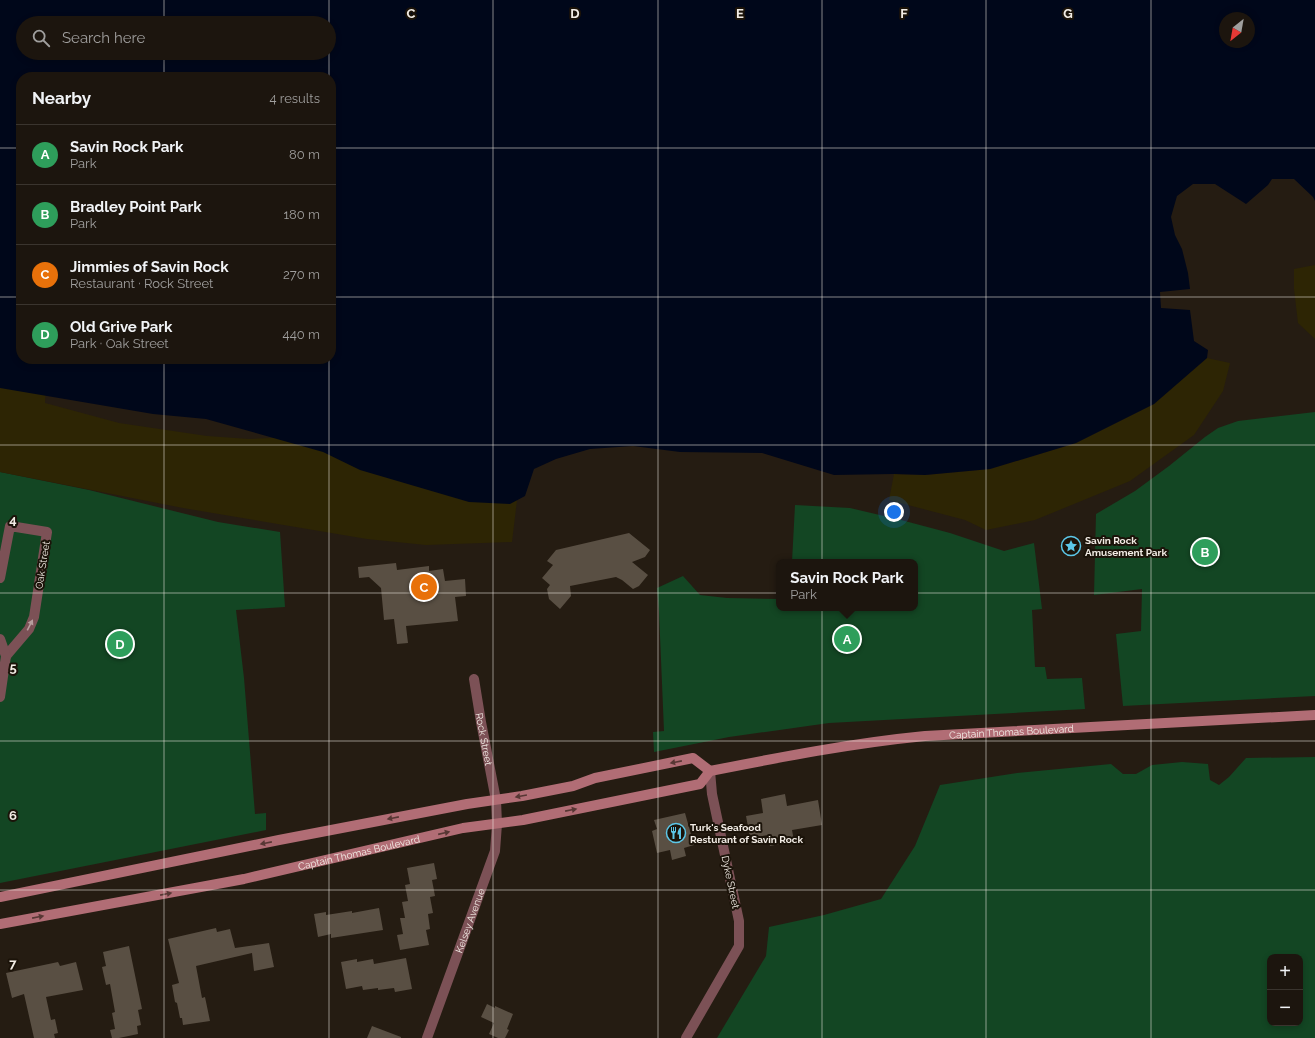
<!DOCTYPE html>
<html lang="en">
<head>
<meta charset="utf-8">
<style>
  :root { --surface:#1c150e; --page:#29221c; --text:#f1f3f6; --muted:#a09f9e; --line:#3a342e; --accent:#8c9099 }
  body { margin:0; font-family:Raleway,sans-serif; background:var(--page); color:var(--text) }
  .controls { position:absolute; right:12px; bottom:12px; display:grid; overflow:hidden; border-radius:8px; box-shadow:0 2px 6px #0003 }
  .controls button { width:36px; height:36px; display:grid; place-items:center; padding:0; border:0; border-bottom:1px solid var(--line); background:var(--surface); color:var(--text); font:20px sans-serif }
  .compass { position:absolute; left:1219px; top:12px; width:36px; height:36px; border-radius:50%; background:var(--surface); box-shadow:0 2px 6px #0003; rotate:211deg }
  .you { position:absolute; left:894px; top:512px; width:14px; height:14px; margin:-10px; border:3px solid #fff; border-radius:50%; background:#1a73e8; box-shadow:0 0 0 6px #1a73e833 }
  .badge { display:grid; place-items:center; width:26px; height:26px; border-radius:50%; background:var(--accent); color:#fff; font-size:13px; font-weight:700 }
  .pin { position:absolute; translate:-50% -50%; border:2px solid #fff; box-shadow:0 1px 4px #0006 }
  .popup { position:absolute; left:776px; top:559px; width:142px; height:52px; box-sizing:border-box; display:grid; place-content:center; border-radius:8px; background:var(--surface); filter:drop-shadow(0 1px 3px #0005); font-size:13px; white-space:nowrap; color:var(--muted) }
  .popup b { font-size:15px; color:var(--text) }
  .popup::after { content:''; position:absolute; left:50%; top:100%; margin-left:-8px; border:8px solid transparent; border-top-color:var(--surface) }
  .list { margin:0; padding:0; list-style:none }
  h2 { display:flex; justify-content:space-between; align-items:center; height:52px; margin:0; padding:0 16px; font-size:17px }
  h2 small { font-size:13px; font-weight:400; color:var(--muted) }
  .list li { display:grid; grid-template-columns:26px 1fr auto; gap:12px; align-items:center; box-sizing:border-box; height:60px; padding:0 16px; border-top:1px solid var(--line) }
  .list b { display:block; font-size:15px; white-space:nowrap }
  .list p { margin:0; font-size:13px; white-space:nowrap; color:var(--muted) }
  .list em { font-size:13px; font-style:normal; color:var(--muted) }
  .icon { flex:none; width:22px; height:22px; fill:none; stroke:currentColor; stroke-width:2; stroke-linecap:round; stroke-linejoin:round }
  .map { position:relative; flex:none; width:1315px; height:1038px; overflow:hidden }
  .search { position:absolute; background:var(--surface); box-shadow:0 2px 6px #0003; left:16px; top:16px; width:320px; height:44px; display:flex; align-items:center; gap:10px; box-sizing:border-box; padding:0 14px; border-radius:22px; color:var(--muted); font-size:15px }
  .panel { position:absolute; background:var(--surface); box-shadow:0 2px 6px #0003; left:16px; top:72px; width:320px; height:292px; border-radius:16px }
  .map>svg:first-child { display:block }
  .green { fill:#134623; fill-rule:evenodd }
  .sand { fill:#2d2504 }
  .water { fill:#00071a; fill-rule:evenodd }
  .building { fill:#594f43 }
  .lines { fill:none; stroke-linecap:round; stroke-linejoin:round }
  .minor { stroke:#7c5156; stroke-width:10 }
  .tertiary { stroke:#7c5156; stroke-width:10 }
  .secondary { stroke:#b16d75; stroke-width:10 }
  .oneway { fill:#b79e9e }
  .oneway2 { fill:#573734 }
  .grid { fill:none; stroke:#f2ece5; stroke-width:1; stroke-opacity:0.55 }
  .labels { text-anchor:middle; stroke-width:4; stroke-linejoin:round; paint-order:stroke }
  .poi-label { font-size:10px; font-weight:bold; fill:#f2ece5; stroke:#1b1309; text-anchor:start }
  .street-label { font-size:10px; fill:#f2ece5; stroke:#1b1309 }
  .grid-label { font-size:13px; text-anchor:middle; font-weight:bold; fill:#f2ece5; stroke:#1b1309; stroke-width:4; stroke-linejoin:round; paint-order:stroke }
</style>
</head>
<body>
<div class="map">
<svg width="1315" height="1038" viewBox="0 0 1315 1038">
  <rect width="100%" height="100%" fill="#251c12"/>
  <path class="green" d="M1315,412V696L1123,706L1116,634L1141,631L1142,589L1094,595L1096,514L1135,491L1169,466L1205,437L1218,428L1238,421Z
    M0,472L89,490L218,522L280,532L285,607L236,610L244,678L255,814L266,813V830L0,883Z
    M795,505L850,508L901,520L950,533L1004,551L1034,543L1042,609L1032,610L1035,667H1045L1047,679L1082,678L1085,709L829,723L729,737L654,752L653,732L664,731L659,612L657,588L683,576L700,595L727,598L779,599V608H915V562H792Z
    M1315,757V1038H717L766,956L769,927L824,915L881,899L915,846L940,785L1017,773L1111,764L1123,774H1136L1152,765L1182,762L1208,764L1210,780L1219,785L1229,777L1246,758ZM1270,957H1300V1023H1270Z"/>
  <path class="sand" d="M1315,265V339L1298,323L1294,289V269Z
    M1207,358L1230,363L1223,391L1194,435L1130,481L1035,520L986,530L965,520L889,500L894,474L925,475L990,469L1076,443L1154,404Z
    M0,384L46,386L45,403L119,423L207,436L249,439L295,437L518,492L512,542L426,545L367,539L183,508L0,472Z"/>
  <path class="water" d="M0,0H1315V201L1313,197L1294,179H1272L1268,185L1246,204L1215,184H1193L1177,196L1171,217L1175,235L1182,249L1188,273L1190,289L1160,292L1161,308L1190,310L1194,341L1208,350L1207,358L1154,404L1076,443L990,469L925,475L894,474L834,475L762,453L680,452L633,446L590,449L556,459L534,469L525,496L510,504L469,502L360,470L323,452L206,419L153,414L0,388ZM1225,18H1249V42H1225ZM23,23H329V53H23ZM21,77H331V359H21Z"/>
  <path class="building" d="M629,533L650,550L645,557L632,562L648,575L639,586L633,589L622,580L616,577L570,586L571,596L560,609L549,599L547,589L550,585L542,578L553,565L547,561L556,550Z
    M396,563L397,570L429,566V571L443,569L445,581L465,579L466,596L455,597L458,621L406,626L408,643L397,644L394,619L384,620L381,588L369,577L359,578L358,567Z
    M785,794L787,806L818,800L822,825L792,830L794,841L770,846L768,835L750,838L746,816L763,813L761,799Z
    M685,813L694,845L684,848L686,856L672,860L670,850L657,853L652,831L657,829L654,820Z
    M434,863L437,879L432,880L435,896L430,897L433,913L428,914L430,929L426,930L429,945L400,950L397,935L403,934L400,918H405L402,902L408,901L405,885L410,884L407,868Z
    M379,908L383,930L331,938V934L318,937L314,914L326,912V915L352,911V913Z
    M216,928L217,932L230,929L235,948L269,943L274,967L254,971L252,953L196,966L202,998L205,997L210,1021L183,1025L182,1018H180L177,1003L175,1002L172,985L179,983L168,939Z
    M129,946L142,1009L138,1010L141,1025L137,1026L138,1034L119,1038H112L110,1030L115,1029L112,1013L115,1012L110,984L106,985L102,967L106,966L103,952Z
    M406,958L412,989L395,992L394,988L378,990V988L363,990L362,986L346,989L341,962L357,959V962L373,959L374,964Z
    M58,962L60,966L76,962L83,990L46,997L51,1020L55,1019L58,1033L54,1034L55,1038H34L24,994L12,998L6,973Z
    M487,1004L495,1008V1006L513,1014L507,1029L509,1030L505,1038H498L489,1034L494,1023L481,1017Z
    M372,1026L401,1037V1038H367Z"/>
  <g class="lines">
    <g class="minor">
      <path d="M0,578L10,526L47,532L34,617L29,629L6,656"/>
      <path d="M0,639L6,656L0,697"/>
      <path id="s1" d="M474,679L481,722L496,800"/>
      <path d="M686,1038L739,946V921L712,794L710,771"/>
    </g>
    <path class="tertiary" id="s2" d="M427,1038L495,851L497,824L496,800"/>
    <g class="secondary">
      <path d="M0,897L279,840L467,804L522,796L573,786L595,778L693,758L710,771"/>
      <path id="s3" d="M0,924L244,879L463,828L523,820L700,784L710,771C781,757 853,743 925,736L1315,715"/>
    </g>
  </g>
  <defs><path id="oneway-solid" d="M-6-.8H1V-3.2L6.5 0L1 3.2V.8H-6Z"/></defs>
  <use class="oneway" href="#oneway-solid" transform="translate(30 625) rotate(-63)"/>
  <g class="oneway2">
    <use href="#oneway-solid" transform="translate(676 762) rotate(169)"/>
    <use href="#oneway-solid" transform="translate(521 796) rotate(170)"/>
    <use href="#oneway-solid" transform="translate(571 810) rotate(-11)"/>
    <use href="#oneway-solid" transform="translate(393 818) rotate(169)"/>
    <use href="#oneway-solid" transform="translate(444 833) rotate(-13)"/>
    <use href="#oneway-solid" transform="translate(266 843) rotate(169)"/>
    <use href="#oneway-solid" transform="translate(166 894) rotate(-11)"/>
    <use href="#oneway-solid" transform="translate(38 917) rotate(-11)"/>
  </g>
  <path class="grid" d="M164,0V23M329,0V23M493,0V1038M658,0V1038M822,0V1038M986,0V1038M1151,0V1038M164,53V77M329,53V77M0,148H21M331,148H1315M0,297H21M331,297H1315M164,359V1038M329,359V1038M0,445H1315M0,593H1315M0,741H1315M0,890H1315"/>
  <defs>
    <g id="sight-ring" transform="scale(1)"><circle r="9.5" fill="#1b1309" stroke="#5cc7e8" stroke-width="1.5"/><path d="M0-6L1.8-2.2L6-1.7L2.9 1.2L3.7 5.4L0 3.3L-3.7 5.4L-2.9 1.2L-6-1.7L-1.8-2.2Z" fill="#5cc7e8"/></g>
    <g id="restaurant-ring" transform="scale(1)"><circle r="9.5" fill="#1b1309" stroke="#5cc7e8" stroke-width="1.5"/><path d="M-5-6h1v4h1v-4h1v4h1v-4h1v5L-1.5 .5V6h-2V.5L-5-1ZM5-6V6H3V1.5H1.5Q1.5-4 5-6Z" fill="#5cc7e8"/></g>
  </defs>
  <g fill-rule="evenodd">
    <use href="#sight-ring" x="1071" y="546"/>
    <use href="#restaurant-ring" x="676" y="833"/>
  </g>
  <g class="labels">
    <g class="poi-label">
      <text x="1085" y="544">Savin Rock<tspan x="1085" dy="12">Amusement Park</tspan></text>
      <text x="690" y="831">Turk's Seafood<tspan x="690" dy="12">Resturant of Savin Rock</tspan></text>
    </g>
    <g class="street-label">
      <text transform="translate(42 565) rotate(-81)" y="4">Oak Street</text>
      <text dy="4" stroke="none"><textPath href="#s3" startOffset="1035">Captain Thomas Boulevard</textPath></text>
      <text dy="4" stroke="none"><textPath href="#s1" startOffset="61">Rock Street</textPath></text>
      <text dy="4" stroke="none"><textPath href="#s3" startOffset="366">Captain Thomas Boulevard</textPath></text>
      <text transform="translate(731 882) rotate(78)" y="4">Dyke Street</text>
      <text dy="4" stroke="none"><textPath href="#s2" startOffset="125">Kelsey Avenue</textPath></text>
    </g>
  </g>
  <g class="grid-label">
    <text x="411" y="18">C</text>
    <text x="575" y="18">D</text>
    <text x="740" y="18">E</text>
    <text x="904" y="18">F</text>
    <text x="1068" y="18">G</text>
    <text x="13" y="524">4</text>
    <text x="13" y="672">5</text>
    <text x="13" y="820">6</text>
    <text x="13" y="968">7</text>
  </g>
</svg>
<div class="controls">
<button>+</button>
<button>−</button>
</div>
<svg class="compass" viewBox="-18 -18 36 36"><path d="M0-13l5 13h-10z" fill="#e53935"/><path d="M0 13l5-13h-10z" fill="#a09f9e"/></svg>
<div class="you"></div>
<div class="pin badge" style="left:847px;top:639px;background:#2e9e5b">A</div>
<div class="popup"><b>Savin Rock Park</b>Park</div>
<div class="pin badge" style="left:1205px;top:552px;background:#2e9e5b">B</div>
<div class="pin badge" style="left:424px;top:587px;background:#e8710a">C</div>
<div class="pin badge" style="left:120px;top:644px;background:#2e9e5b">D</div>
<div class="search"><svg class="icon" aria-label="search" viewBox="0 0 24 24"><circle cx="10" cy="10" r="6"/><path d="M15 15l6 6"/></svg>Search here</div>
<section class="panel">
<h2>Nearby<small>4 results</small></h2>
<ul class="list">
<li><span class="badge" style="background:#2e9e5b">A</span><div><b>Savin Rock Park</b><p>Park</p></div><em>80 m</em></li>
<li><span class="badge" style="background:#2e9e5b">B</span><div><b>Bradley Point Park</b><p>Park</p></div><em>180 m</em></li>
<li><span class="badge" style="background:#e8710a">C</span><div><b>Jimmies of Savin Rock</b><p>Restaurant · Rock Street</p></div><em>270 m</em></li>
<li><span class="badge" style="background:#2e9e5b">D</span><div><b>Old Grive Park</b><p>Park · Oak Street</p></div><em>440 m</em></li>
</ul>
</section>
</div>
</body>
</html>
